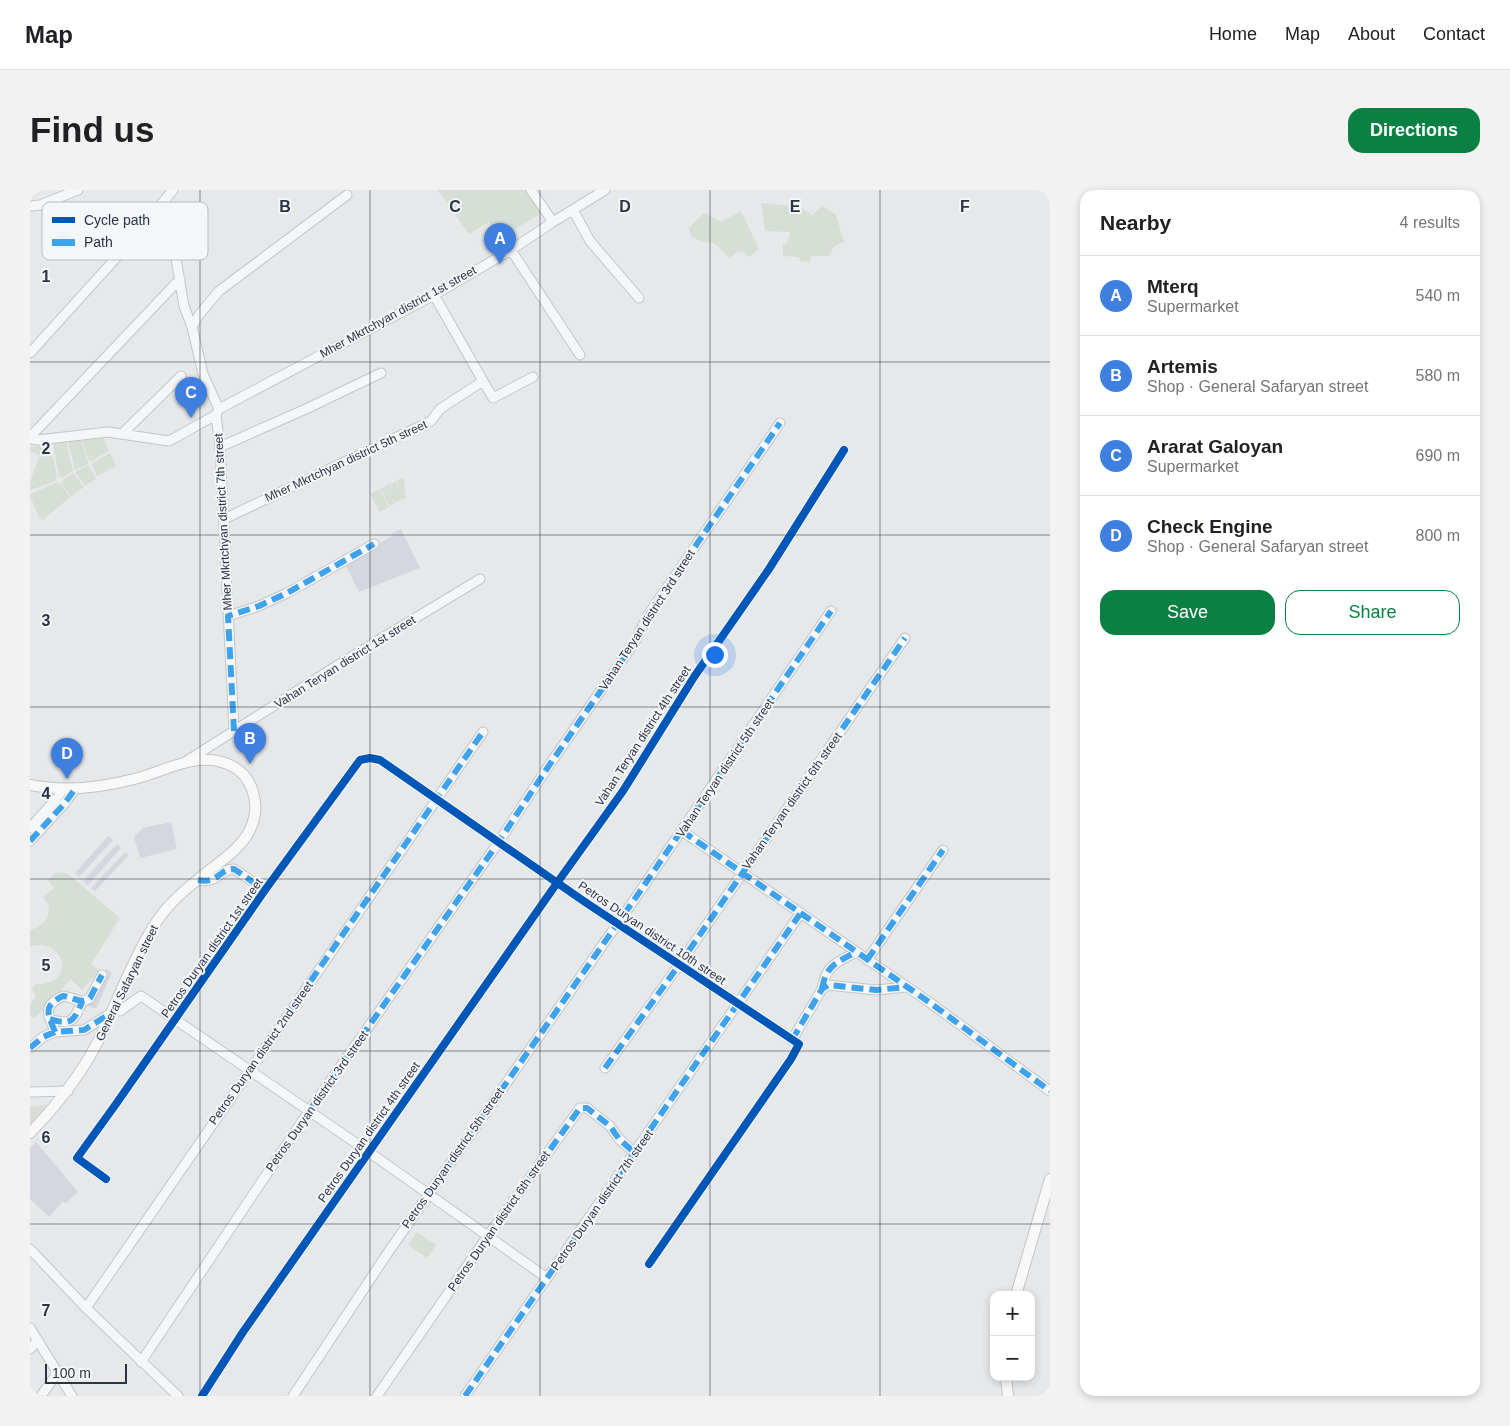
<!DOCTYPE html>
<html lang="en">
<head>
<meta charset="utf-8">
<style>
  :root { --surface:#fff; --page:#f2f2f2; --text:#202124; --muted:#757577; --line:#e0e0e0; --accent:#0b8043 }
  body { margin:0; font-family:Helvetica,sans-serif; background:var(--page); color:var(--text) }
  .controls { position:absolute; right:15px; bottom:15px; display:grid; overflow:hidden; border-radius:10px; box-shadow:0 2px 8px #0003 }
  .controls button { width:45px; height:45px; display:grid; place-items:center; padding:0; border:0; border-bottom:1px solid var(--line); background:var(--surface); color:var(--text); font:25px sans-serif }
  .scale { position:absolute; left:15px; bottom:12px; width:82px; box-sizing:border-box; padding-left:5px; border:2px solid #2b3445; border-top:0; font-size:14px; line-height:18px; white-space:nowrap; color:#2b3445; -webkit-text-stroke:4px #f4f6f9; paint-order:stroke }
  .you { position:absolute; left:684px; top:464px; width:18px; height:18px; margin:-12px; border:4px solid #fff; border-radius:50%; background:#1a73e8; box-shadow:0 0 0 8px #1a73e833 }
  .badge { display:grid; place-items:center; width:32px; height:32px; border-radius:50%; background:var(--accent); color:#fff; font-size:16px; font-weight:700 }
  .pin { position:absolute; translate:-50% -41px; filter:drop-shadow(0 1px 2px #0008) }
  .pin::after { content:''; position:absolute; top:26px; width:18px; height:15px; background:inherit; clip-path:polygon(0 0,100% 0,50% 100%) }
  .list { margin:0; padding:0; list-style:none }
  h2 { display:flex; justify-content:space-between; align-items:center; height:65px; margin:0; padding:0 20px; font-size:21px }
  h2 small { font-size:16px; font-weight:400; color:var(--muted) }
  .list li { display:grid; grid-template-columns:32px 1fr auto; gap:15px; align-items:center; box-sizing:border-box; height:80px; padding:0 20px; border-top:1px solid var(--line) }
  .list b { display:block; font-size:19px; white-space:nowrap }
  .list p { margin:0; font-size:16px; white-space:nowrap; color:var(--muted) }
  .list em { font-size:16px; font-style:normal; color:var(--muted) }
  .actions { display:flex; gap:10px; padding:15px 20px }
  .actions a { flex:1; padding:11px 0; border:1px solid var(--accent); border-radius:15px; text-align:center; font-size:18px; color:var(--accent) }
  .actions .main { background:var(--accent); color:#fff }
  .map { position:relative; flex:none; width:1020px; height:1206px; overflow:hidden; border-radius:15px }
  header { display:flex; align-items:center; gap:30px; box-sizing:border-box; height:70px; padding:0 25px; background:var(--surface); border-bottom:1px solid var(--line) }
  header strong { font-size:24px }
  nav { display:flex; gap:28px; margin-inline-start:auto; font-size:18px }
  .intro { display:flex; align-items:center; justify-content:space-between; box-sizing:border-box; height:120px; padding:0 30px }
  h1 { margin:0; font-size:35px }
  .button { padding:12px 22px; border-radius:15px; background:var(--accent); color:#fff; font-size:18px; font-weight:700 }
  main { display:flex; gap:30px; padding:0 30px }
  aside { flex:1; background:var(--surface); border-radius:15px; box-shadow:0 2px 8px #0003 }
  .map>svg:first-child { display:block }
  .built { fill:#d4d7dd }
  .green { fill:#d6ded6 }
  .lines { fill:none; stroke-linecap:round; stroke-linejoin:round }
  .minor-casing { stroke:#c4c6c8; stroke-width:11 }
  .major-casing { stroke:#c2c5c8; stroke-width:12 }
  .minor { stroke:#f5f6f7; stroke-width:9 }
  .major { stroke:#f8f8f8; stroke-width:10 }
  .quiet { stroke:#3ea3ec; stroke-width:6; stroke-dasharray:12 6; stroke-linecap:butt }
  .cycleway-casing { stroke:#f4f6f9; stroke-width:11 }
  .cycleway { stroke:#0057b8; stroke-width:8 }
  .grid { fill:none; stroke:#2b3445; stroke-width:1; stroke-opacity:0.55 }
  .labels { text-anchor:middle; stroke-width:4; stroke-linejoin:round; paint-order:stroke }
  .street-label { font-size:12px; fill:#2b3445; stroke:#f4f6f9 }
  .key { fill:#f4f6f9; stroke:#b8bcc3; stroke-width:1 }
  .key-label { font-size:14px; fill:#2b3445 }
  .grid-label { font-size:16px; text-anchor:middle; font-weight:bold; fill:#2b3445; stroke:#f4f6f9; stroke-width:4; stroke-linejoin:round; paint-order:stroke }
</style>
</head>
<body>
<header>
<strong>Map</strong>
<nav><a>Home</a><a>Map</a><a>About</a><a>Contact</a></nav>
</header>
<div class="intro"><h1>Find us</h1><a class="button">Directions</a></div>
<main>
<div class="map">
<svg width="1020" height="1206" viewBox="0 0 1020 1206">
  <rect width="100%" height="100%" fill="#e6e8ea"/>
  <path class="built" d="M371,339L390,378L329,402L315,374L362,346L361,344Z
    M141,632L147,659L110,668L104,647L113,638Z
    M78,646L83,650L49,687L45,683Z
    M87,654L91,658L58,695L53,691Z
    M95,662L99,665L65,701L61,698Z
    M76,779L82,782L66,819L55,814L61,812Z
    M6,952L48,1002L35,1014L33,1011L19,1027L0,1009V958Z"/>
  <path class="green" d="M408,0H496L512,23L470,48L459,32L439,44Z
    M731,13L770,17L782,25L793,16L806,25L814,52L804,56L799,66H781L780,72L770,71L769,67L753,66V54H757L760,42L735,41Z
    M711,21L729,59L719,67L712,61L705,63L700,68L685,54L668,50L661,46L659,38L674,23L691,32Z
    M73,248L79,261L62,271H59L52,250Z
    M51,250L58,272V274L45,280L38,252Z
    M36,252L43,281L33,288L29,286L23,254Z
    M21,254V264L9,265L0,261V257Z
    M80,263L86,276L67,286L62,275V273Z
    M21,266L23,267L27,287L25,291L1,300L0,292L9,267Z
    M58,275L66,288L55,296L45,282Z
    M43,283L54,297L41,306L32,294L34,289Z
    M370,289H374L376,308L364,313L355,296L359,294L366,306L360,294L366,291L373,307L367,291Z
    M26,293L31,294L40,307L13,330L9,327L0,306L2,303Z
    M355,297L364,314L360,316L350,299Z
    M349,299L359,317L350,322L340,304Z
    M31,682L37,684L44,689L90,728L61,774L70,781L52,800L41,789L5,828L0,825V815L6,806L2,799L6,794C47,795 36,747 0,756V740C17,736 26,719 12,707L24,698L18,690L24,684Z
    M19,915L0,934V917Z
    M387,1042L406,1055L397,1068L378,1055Z"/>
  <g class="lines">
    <g class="minor-casing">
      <path id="minor" d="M501,0L523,32
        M136,10L154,116L162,137
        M0,16L10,15L48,0
        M543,20L560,51L609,108
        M481,60L550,165
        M404,105L453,191
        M0,163L87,67L143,0
        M189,219L173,184L162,137L169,125L189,101L317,5
        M186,225L190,257L204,541
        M92,244L151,186
        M0,247L150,89
        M0,249L8,250L78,242L139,251L186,225L189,219L404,105L481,60L523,32L575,0
        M190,257L278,218L351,183
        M194,329L401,231L410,219L453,191L463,208L503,187
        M198,426L229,416L257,403L344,354
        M155,572L316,470L450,389
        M0,638L27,608L33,599
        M652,641L899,812L1020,901
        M0,651L35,613L45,599
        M168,690C190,694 188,679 204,679L235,700
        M837,770L913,660
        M792,799C796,775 806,773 826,762
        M83,819L90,821L111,806L339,962L517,1088
        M20,829C41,836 44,831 52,812
        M25,842C18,824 12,816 33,806C44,807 50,815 60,808L72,785
        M762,850L792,799L798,795L846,800L876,797
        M0,858L13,847L25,842L54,840L81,823
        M575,878L649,775L875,448
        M0,902L38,901
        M76,989L47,968L86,914L235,700L330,570L340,568L350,570L555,712L769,854L761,869L619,1074
        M0,1059L56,1118L148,1206
        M56,1118L453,542
        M0,1138L42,1206
        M0,1159L8,1150
        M111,1172L279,921L468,653L520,574L606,450L618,425L750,233
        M11,1206L28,1182
        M172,1206L213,1142L527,693L593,601L664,487L739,379L814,260
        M263,1206L357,1064L611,700L801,421
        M347,1206L457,1047L550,918H557L580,936L589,949L605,963
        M435,1206L770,724"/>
    </g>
    <g class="major-casing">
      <path id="major" d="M0,595C35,602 70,598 104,589C137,581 169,559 202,576C223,586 230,615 222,635C215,654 197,667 181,679C162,694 141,710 127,731C105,764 91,803 74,839C56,879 30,912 0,943
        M986,1105L1020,989
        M976,1187L978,1206"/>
    </g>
    <use href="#minor" class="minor"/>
    <use href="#major" class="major"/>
    <path class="quiet" d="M204,541L198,426L229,416L257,403L344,354
      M652,641L899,812L1020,901
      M0,651L35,613L45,599
      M168,690C190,694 188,679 204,679L235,700
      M837,770L913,660
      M792,799C796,775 806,773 826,762
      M20,829C41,836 44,831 52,812
      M25,842C18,824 12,816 33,806C44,807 50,815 60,808L72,785
      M762,850L792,799L798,795L846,800L876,797
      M0,858L13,847L25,842L54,840L81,823
      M575,878L649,775L875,448
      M219,880L453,542
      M279,921L468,653L520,574L606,450L618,425L750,233
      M398,1005L611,700L801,421
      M457,1047L550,918H557L580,936L589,949L605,963
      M435,1206L770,724"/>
    <g class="cycleway-casing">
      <path id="cycleway" d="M76,989L47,968L86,914L235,700L330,570L340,568L350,570L555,712L769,854L761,869L619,1074
        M172,1206L213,1142L527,693L593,601L664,487L739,379L814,260"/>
    </g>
    <use href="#cycleway" class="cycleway"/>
  </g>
  <path class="grid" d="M170,0V1206M340,0V1206M510,0V1206M680,0V1206M850,0V1206M0,172H1020M0,345H1020M0,517H1020M0,689H1020M0,861H1020M0,1034H1020"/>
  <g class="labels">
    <g class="street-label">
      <text transform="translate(368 122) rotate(-29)" y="4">Mher Mkrtchyan district 1st street</text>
      <text transform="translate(316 271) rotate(-25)" y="4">Mher Mkrtchyan district 5th street</text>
      <text transform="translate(193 332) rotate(-93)" y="4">Mher Mkrtchyan district 7th street</text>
      <text transform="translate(617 430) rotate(-57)" y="4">Vahan Teryan district 3rd street</text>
      <text transform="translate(315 472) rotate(-32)" y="4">Vahan Teryan district 1st street</text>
      <text transform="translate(613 546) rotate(-57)" y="4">Vahan Teryan district 4th street</text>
      <text transform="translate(695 578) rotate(-56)" y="4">Vahan Teryan district 5th street</text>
      <text transform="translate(762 611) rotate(-55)" y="4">Vahan Teryan district 6th street</text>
      <text transform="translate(622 743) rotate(34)" y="4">Petros Duryan district 10th street</text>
      <text transform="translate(182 758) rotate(-55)" y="4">Petros Duryan district 1st street</text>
      <text transform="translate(97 793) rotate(-64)" y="4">General Safaryan street</text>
      <text transform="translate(231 863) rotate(-55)" y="4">Petros Duryan district 2nd street</text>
      <text transform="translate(287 911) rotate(-55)" y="4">Petros Duryan district 3rd street</text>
      <text transform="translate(339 942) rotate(-55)" y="4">Petros Duryan district 4th street</text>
      <text transform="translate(423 968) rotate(-55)" y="4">Petros Duryan district 5th street</text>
      <text transform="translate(572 1010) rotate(-55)" y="4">Petros Duryan district 7th street</text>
      <text transform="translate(469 1031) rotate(-55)" y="4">Petros Duryan district 6th street</text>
    </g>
  </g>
  <rect x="12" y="12" width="166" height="58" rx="8" class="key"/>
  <rect x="22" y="27" width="23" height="6" fill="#0057b8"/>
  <rect x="22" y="49" width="23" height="7" fill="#3ea3ec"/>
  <g class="key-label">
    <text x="54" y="35">Cycle path</text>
    <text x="54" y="57">Path</text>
  </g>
  <g class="grid-label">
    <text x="255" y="22">B</text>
    <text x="425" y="22">C</text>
    <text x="595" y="22">D</text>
    <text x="765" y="22">E</text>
    <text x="935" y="22">F</text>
    <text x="16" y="92">1</text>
    <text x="16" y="264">2</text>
    <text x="16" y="436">3</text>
    <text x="16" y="609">4</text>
    <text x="16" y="781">5</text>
    <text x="16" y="953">6</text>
    <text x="16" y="1126">7</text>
  </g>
</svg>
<div class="controls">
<button>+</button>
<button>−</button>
</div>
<div class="scale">100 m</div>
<div class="you"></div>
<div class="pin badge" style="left:470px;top:74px;background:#3f7fe0">A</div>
<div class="pin badge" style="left:220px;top:574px;background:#3f7fe0">B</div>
<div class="pin badge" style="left:161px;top:228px;background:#3f7fe0">C</div>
<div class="pin badge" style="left:37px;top:589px;background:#3f7fe0">D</div>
</div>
<aside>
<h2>Nearby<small>4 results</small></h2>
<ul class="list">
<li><span class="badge" style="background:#3f7fe0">A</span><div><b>Mterq</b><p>Supermarket</p></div><em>540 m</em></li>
<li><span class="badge" style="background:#3f7fe0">B</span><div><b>Artemis</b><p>Shop · General Safaryan street</p></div><em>580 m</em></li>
<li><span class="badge" style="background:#3f7fe0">C</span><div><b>Ararat Galoyan</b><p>Supermarket</p></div><em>690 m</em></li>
<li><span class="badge" style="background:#3f7fe0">D</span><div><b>Check Engine</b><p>Shop · General Safaryan street</p></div><em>800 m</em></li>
</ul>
<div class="actions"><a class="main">Save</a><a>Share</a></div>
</aside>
</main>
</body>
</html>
